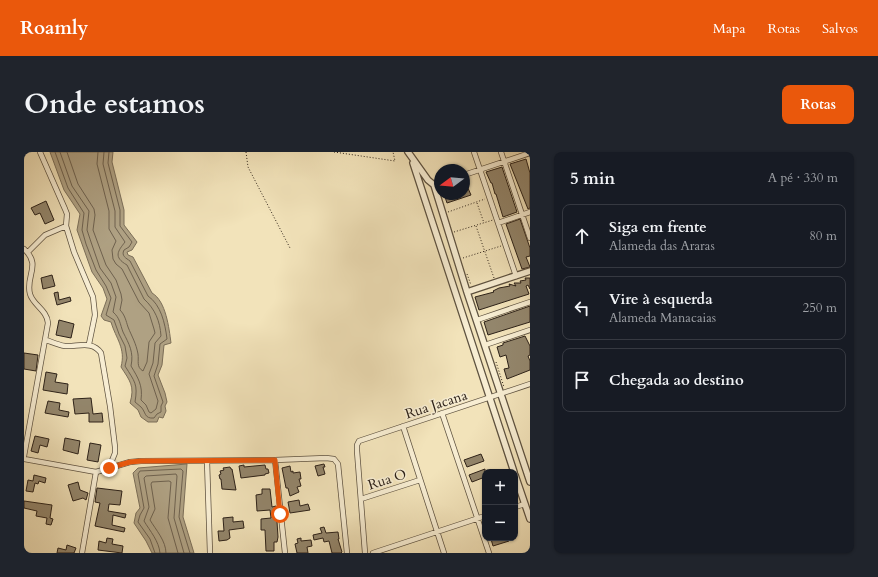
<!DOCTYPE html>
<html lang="pt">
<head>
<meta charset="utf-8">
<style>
  :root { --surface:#171b24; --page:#20242c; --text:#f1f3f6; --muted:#9ea1a6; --line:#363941; --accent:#ea580c }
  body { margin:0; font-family:Cardo,serif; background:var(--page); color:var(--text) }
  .controls { position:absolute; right:12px; bottom:12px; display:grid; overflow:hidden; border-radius:8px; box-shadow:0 1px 3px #0004 }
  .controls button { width:36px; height:36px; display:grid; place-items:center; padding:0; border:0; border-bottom:1px solid var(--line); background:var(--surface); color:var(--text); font:20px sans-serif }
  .compass { position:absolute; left:410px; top:12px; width:36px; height:36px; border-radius:50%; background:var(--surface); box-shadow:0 1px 3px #0004; rotate:254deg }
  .stop { position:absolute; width:12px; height:12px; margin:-9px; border:3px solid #ea580c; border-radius:50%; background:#fff }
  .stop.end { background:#ea580c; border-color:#fff; box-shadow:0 1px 4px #0008 }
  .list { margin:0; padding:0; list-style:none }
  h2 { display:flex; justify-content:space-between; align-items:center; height:52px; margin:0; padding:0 16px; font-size:17px }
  h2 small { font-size:13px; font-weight:400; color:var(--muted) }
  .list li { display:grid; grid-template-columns:26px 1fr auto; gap:12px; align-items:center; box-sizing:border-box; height:64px; margin:0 8px 8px; padding:0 8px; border:1px solid var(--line); border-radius:8px }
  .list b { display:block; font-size:15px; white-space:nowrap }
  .list p { margin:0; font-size:13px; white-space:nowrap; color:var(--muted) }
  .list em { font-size:13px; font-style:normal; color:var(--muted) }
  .icon { flex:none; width:22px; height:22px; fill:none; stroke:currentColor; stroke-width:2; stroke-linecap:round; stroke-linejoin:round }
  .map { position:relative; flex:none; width:506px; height:401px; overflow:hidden; border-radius:8px }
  header { display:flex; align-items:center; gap:24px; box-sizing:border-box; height:56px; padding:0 20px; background:var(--accent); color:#fff }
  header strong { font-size:19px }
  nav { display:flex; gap:22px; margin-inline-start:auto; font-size:14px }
  .intro { display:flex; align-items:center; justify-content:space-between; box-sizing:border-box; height:96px; padding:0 24px }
  h1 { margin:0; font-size:28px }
  .button { padding:10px 18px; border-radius:8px; background:var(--accent); color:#fff; font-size:14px; font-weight:700 }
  main { display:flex; gap:24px; padding:0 24px }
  aside { flex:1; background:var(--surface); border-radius:8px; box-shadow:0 1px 3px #0004 }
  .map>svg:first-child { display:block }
  .water { fill:#afa183; stroke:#7b6e58 }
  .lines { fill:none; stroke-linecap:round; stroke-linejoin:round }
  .shore { stroke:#6e614e; stroke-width:1 }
  .building { fill:#93866c; stroke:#2c2118 }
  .minor-casing { stroke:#5e5240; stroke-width:6 }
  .tertiary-casing { stroke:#5e5240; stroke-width:8 }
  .path { stroke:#2c2118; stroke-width:1; stroke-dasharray:1 2; stroke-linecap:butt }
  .minor { stroke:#f7edd2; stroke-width:4.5 }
  .tertiary { stroke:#f7edd2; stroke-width:5.5 }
  .route { stroke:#ea580c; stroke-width:5 }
  .labels { text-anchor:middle; stroke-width:3; stroke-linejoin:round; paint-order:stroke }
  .street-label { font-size:14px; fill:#2c2118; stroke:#f7edd2 }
</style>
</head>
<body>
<header>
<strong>Roamly</strong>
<nav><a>Mapa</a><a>Rotas</a><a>Salvos</a></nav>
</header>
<div class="intro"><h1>Onde estamos</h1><a class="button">Rotas</a></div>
<main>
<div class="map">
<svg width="506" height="401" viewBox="0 0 506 401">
  <rect width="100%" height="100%" fill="#f2e3ba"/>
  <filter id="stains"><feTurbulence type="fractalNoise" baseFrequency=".005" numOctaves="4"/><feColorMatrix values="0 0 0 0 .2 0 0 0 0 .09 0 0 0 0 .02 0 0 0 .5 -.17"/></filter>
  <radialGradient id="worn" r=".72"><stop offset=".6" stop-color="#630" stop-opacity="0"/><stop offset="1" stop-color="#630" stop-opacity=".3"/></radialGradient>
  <path class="water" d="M26,0H89L88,10L100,58V73L113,90L108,98L103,100L104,103L109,105L128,141C142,149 145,176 147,191L140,193L138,213L134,223L141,241L143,250L141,254L142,259L139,266L135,265L133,270H124L117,265L114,258L106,251C111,234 106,229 97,215C102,196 92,187 87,170L80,168L77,164L83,147L79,136L68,120L53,78L56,62L40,38Z
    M163,312L159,365L170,401H128L122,389L110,371L112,361L116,356L109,321L114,316Z"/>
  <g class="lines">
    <path class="shore" d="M31,0L44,36L60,61L58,78L62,92L72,118L82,134L87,146L82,163L90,168L95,182L101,194L103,206L101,214C111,230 114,232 111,250C113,252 115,253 117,255C122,260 120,267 130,266L133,262L137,260V254L139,250L130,224L134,212L136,192L143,187C141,171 137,153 124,144L106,109C102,106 97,104 100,98L105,95L108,90L96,74V58L84,11L85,0
      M36,0L48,34L65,59L63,78L67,90L76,116L87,131L92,145L89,160C96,166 96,172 99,180C105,192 110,200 107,214C114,226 119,233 117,248L122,253L125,260L127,261L132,257L134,249L125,222L129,211L131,191L137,184C136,169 131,157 120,147L103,113C89,105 94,99 101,90L91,75V59L79,12L80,0
      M43,0L54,32L70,57L71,63L69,78L82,113L92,128L97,142L98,148L96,158C101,163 102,169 104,175C108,185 112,191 114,202C115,209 112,215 119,219L123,210L125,190L131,181L130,177L125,161L115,150L98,117L92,112L89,107L88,98L92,89L85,77V59L73,12L74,0
      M131,401L126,387L114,370L116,363L120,356L114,322L116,319L157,317L159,319L155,365L166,401
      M136,401C135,389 126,379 120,369L125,355L120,326L122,324L152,322L153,324L150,366L160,401
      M142,401C142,389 132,378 126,368L131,357L127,332L128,330L145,329L147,330L144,366L154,401"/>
  </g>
  <path class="building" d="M502,7L506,21V56L504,57L486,12Z
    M478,15L493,60L479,65L472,42H471L468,31H467L462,20Z
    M440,27L447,43L423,51L420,42H440Z
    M22,49L30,68L21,72L16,61L11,63L7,56Z
    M496,67L506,96V104L502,105L506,115L498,117L482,72Z
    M28,123L31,134L19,137L17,126Z
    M501,126H506V137L504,133L502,134L505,142L455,158L451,145L470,140L469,139L475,136L486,134L485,132L492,134L490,131H497L496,129L502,128Z
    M34,140L35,148L46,145L47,149L33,153L30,141Z
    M506,154V170L464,183L460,170Z
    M35,168L50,172L47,186L32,183Z
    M501,184L506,194V203L504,204L506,209V218L483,227L480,217L485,216L482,203L476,205L473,195L479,193V191Z
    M0,201L14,203L12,219L0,217Z
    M22,220L33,222L31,230L44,232L43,242L19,238Z
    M67,246L69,262L78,261L79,270H65V261L51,262L49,247Z
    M24,249L36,251L35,258L45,260L44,265L21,261Z
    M11,284L25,287L23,295L16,293L14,301L7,299Z
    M41,286L56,289L54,302L39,298Z
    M66,291L77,293L74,310L63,308Z
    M457,302L460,309L443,315L440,308Z
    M300,312L301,315H299L301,322L294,324L291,314Z
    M220,313V315L241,313L242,317H244L245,321L241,322V323L217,326L215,314Z
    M266,314L267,320L269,319V321L276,320L277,327H275L277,334L273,335L275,340L266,344L264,336H262L258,316Z
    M206,315L207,317H208L212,338L198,337L197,327H196L195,323L197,322L196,319L200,318L199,316Z
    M461,317V325L448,330L445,323Z
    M10,323L22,326L21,331L15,329L14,332L11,331L9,340L2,339L4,328L9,329Z
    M54,330L56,338L64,341L62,348L59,346L49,349L44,333Z
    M73,336L98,339L96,353L85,352L84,359L102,362L101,366L89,363L88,373L101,376L100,380L71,374L76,351L71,350Z
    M238,337H246L248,355L252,354L254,385L253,390H250V399H242L241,378H237V367L247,366L246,358L233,359L232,343L238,342Z
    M275,348L276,354L284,352L286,358L266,361L264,350Z
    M0,349L28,353L26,366L29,367L27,373L22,372L23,366L12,364L13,359L0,356Z
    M209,365V370L219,369L220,376L205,378L206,386L203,388L195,389L194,379H200L199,366Z
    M300,375L302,381L314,380L315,387H314L318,400L317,401H308L305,389L300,390L299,386L290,388L289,383L298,381L296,376Z
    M83,386L89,387L88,392L99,394L98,401L74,398L75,389L82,391Z
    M277,386V389L287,388L288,394L283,395L284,401H273L271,392L274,391L273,387Z
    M471,386H484L485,389L469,394L467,387Z
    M43,393L52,396L50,401H33L34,396L42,398Z"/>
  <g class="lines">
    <g class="minor-casing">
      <path id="minor" d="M450,0L492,124
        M477,0L506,86
        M440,23L506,1
        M410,33L416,31
        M474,71L506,60
        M42,74L50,100L69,145L71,163L65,192
        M0,97C18,113 1,124 6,142C9,153 23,158 24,171L0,304
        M4,100L21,83L42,74L43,62L41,57L16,0
        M453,168L506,150
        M22,188C28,190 34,193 41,194C54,195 68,188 77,201L86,254L91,295V301L85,316
        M461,193L506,178
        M418,261L465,401
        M379,274L420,401
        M0,307L72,320L106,310L117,309L251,308L302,306L310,307L314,312L323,401
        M251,308L261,401
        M183,309L186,401
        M337,347L396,328
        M491,355L501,352
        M58,401L72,320
        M341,401L333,299V293L335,289L506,232
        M349,401L461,364"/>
    </g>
    <g class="tertiary-casing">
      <path id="tertiary" d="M384,0L404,28L410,33L443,140L506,330
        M389,11L490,320
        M443,140L506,119
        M491,323L506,367"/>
    </g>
    <path class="path" d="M222,0L224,15L266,96
      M310,0L371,9L369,0
      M453,51L460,71
      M424,60L461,47
      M452,74L470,126
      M430,80L469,68
      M439,106L477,94
      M443,122L447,133
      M472,210L480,235"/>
    <use href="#minor" class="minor"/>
    <use href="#tertiary" class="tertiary"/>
  </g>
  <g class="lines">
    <path class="route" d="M85,316L106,310L117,309L251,308L256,362"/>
  </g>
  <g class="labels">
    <g class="street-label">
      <text transform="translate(412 252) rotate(-18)" y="5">Rua Jacana</text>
      <text transform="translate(363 327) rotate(-18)" y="5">Rua O</text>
    </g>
  </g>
  <rect width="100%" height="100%" filter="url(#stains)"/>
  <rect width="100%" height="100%" fill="url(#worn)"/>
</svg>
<div class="controls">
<button>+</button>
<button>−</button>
</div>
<svg class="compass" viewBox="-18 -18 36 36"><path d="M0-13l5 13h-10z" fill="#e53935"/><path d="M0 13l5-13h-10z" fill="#9ea1a6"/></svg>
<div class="stop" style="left:256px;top:362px"></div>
<div class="stop end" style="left:85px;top:316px"></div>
</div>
<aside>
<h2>5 min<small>A pé · 330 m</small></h2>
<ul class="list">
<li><svg class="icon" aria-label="ahead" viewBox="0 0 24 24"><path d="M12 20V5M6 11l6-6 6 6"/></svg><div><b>Siga em frente</b><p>Alameda das Araras</p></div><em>80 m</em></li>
<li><svg class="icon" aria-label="left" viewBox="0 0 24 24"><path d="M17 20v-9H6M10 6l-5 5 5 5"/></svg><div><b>Vire à esquerda</b><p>Alameda Manacaias</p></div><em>250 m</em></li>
<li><svg class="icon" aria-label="arrive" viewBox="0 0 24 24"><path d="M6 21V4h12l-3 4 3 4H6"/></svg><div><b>Chegada ao destino</b></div></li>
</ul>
</aside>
</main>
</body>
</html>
